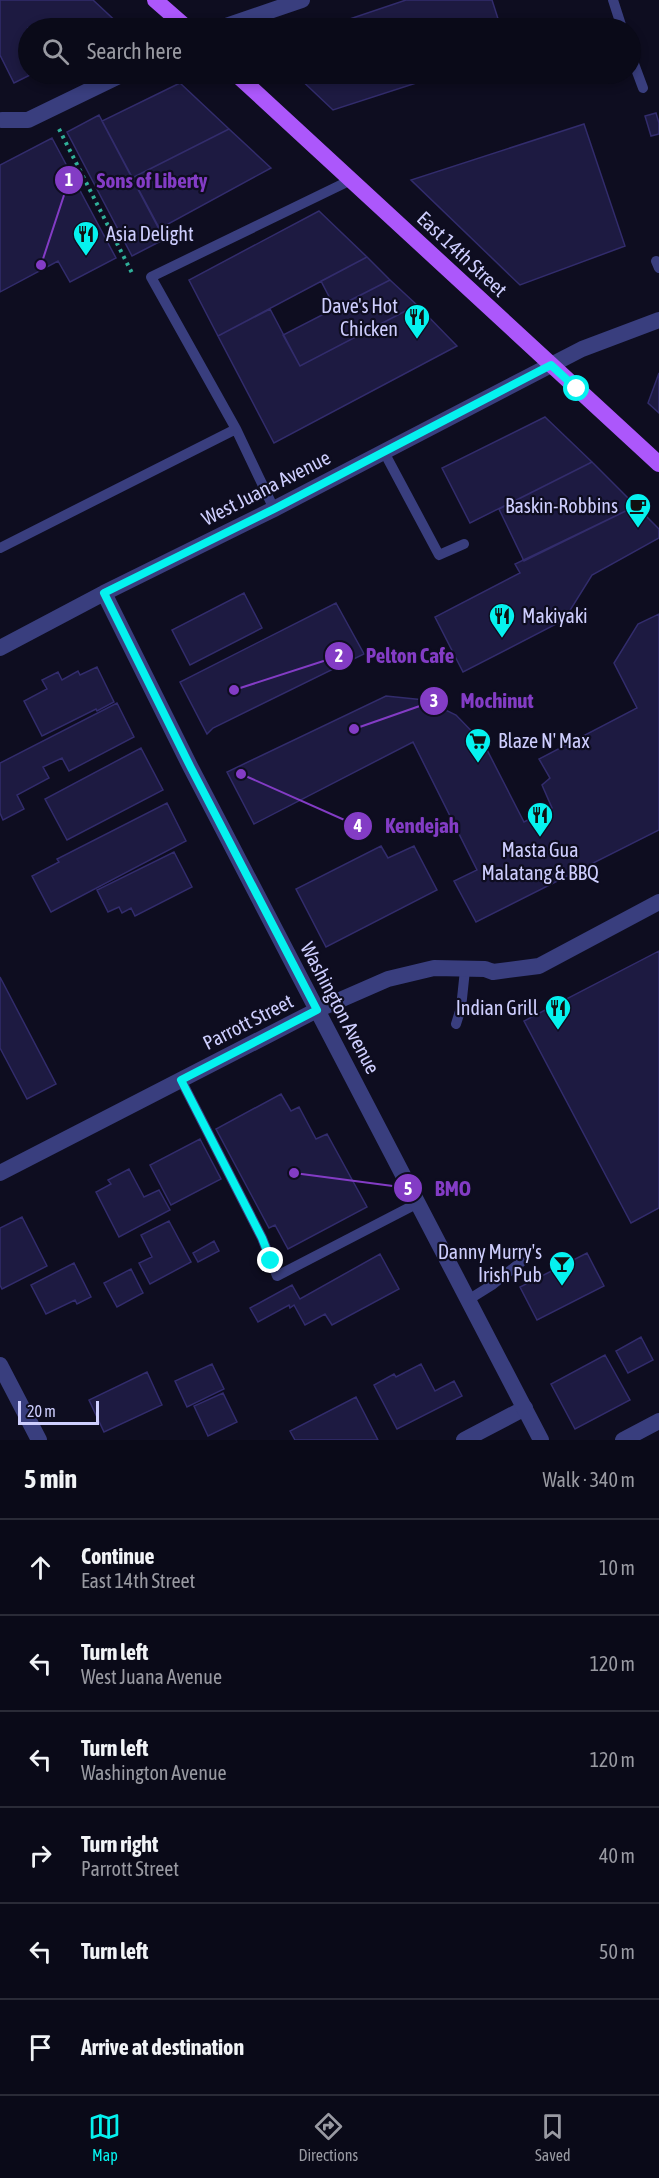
<!DOCTYPE html>
<html lang="en">
<head>
<meta charset="utf-8">
<style>
  :root { --surface:#0a0a18; --page:#181825; --text:#f1f3f6; --muted:#999aa2; --line:#2a2b37; --accent:#05f2ef }
  body { margin:0; font-family:"Asap Condensed",sans-serif; background:var(--page); color:var(--text) }
  .scale { position:absolute; left:18px; bottom:15px; width:81px; box-sizing:border-box; padding-left:6px; border:3px solid #cecefe; border-top:0; font-size:16px; line-height:21px; white-space:nowrap; color:#cecefe; -webkit-text-stroke:4px #0e0d20; paint-order:stroke }
  .stop { position:absolute; width:18px; height:18px; margin:-14px; border:4px solid #05f2ef; border-radius:50%; background:#fff }
  .stop.end { background:#05f2ef; border-color:#fff; box-shadow:0 2px 6px #0008 }
  .list { margin:0; padding:0; list-style:none }
  h2 { display:flex; justify-content:space-between; align-items:center; height:78px; margin:0; padding:0 24px; font-size:26px }
  h2 small { font-size:20px; font-weight:400; color:var(--muted) }
  .list li { display:grid; grid-template-columns:39px 1fr auto; gap:18px; align-items:center; box-sizing:border-box; height:96px; padding:0 24px; border-top:2px solid var(--line) }
  .list b { display:block; font-size:22px; white-space:nowrap }
  .list p { margin:0; font-size:20px; white-space:nowrap; color:var(--muted) }
  .list em { font-size:20px; font-style:normal; color:var(--muted) }
  .icon { flex:none; width:33px; height:33px; fill:none; stroke:currentColor; stroke-width:2; stroke-linecap:round; stroke-linejoin:round }
  .map { position:relative; flex:none; width:659px; height:1440px; overflow:hidden }
  .search { position:absolute; background:var(--surface); box-shadow:0 3px 9px #0003; left:18px; right:18px; top:18px; height:66px; display:flex; align-items:center; gap:15px; box-sizing:border-box; padding:0 21px; border-radius:33px; color:var(--muted); font-size:22px }
  .sheet { height:654px; background:var(--surface) }
  nav { display:flex; justify-content:space-around; align-items:center; box-sizing:border-box; height:84px; border-top:2px solid var(--line); background:var(--surface); font-size:16px; color:var(--muted) }
  nav a { display:grid; justify-items:center; gap:3px }
  nav .on { color:var(--accent) }
  .map>svg:first-child { display:block }
  .building { fill:#1d1a41; stroke:#322c6c; stroke-width:1.5 }
  .lines { fill:none; stroke-linecap:round; stroke-linejoin:round }
  .path { stroke:#30af99; stroke-width:4; stroke-dasharray:3 4.5; stroke-linecap:butt }
  .service { stroke:#393e7e; stroke-width:10 }
  .pedestrian { stroke:#393e7e; stroke-width:16 }
  .minor { stroke:#393e7e; stroke-width:16 }
  .tertiary { stroke:#393e7e; stroke-width:16 }
  .primary { stroke:#ac57fb; stroke-width:16 }
  .route { stroke:#05f2ef; stroke-width:8 }
  .labels { text-anchor:middle; stroke-width:4.5; stroke-linejoin:round; paint-order:stroke }
  .poi-label { font-size:20px; fill:#cecefe; stroke:#0e0d20; text-anchor:end }
  .street-label { font-size:20px; fill:#cecefe; stroke:#0e0d20 }
  .leader { fill:none; stroke:#833cc5; stroke-width:2 }
  .callout-dot { fill:#833cc5; stroke:#0e0d20; stroke-width:2 }
  .mark-label { font-size:18px; text-anchor:middle; font-weight:bold; fill:#fff }
  .callout-label { font-size:21px; text-anchor:middle; font-weight:bold; fill:#833cc5; stroke:#0e0d20; stroke-width:4.5; stroke-linejoin:round; paint-order:stroke }
</style>
</head>
<body>
<div class="map">
<svg width="659" height="1440" viewBox="0 0 659 1440">
  <rect width="100%" height="100%" fill="#0e0d20"/>
  <path class="building" d="M0,0H93L123,28H28V74H32L14,83L0,55Z
    M406,0H492L501,28H323Z
    M295,74H444L333,110Z
    M180,83L229,129L132,178L102,121Z
    M656,113L659,123V134L651,136L645,116Z
    M99,115L165,239L132,256L67,132Z
    M584,124L625,246L520,285L411,180Z
    M229,129L271,168L159,229L132,178Z
    M52,138L116,258L70,282L58,261L0,292V165Z
    M319,211L367,257L218,336L189,280Z
    M367,257L390,280L335,308L321,281Z
    M390,280L417,305L300,366L283,335Z
    M417,305L457,346L274,443L218,336L270,309L300,366Z
    M659,373V413L648,403Z
    M545,417L592,462L470,523L442,468Z
    M592,462L636,506L524,561L499,509Z
    M636,506L659,529V538L592,575L564,620L463,672L435,617L520,573L515,564Z
    M244,593L262,628L190,665L172,630Z
    M336,603L364,654L213,728L207,734L180,682Z
    M659,614V830L476,922L454,881L477,870L413,742L254,824L227,772L386,696L425,700L456,715L484,744L524,822L552,808L542,785L550,778L539,759L637,708L614,663L638,624Z
    M97,667L114,702L97,711L96,709L42,736L24,701L47,689L42,680L58,672L62,680L78,671L80,675Z
    M117,703L134,737L69,771L62,758L43,767L49,778L17,795L24,809L3,820L0,813V763Z
    M141,748L163,790L67,840L45,799Z
    M167,803L186,841L51,912L32,876L59,862L57,859Z
    M381,846L388,858L414,846L437,890L326,947L296,889Z
    M174,852L192,887L135,916L131,908L122,913L119,907L108,912L97,890Z
    M659,951V1208L631,1223L524,1021Z
    M0,977L56,1084L27,1099L0,1048Z
    M281,1094L291,1111L299,1107L316,1139L327,1134L367,1207L288,1249L275,1225L269,1228L216,1129Z
    M200,1139L221,1179L171,1205L150,1165Z
    M129,1169L144,1197L159,1190L170,1210L119,1237L96,1192L111,1184L108,1180Z
    M22,1217L47,1266L2,1289L0,1285V1228Z
    M169,1221L191,1262L150,1284L139,1263L152,1257L141,1235Z
    M214,1241L219,1251L198,1262L193,1253Z
    M587,1253L604,1286L537,1320L520,1287Z
    M380,1254L399,1289L332,1325L325,1314L305,1325L294,1305L290,1308L289,1305L258,1322L250,1308L292,1285L300,1299Z
    M74,1263L91,1297L77,1304L75,1300L46,1314L31,1285Z
    M131,1269L143,1293L117,1307L104,1283Z
    M641,1337L653,1360L628,1373L616,1351Z
    M605,1355L630,1400L575,1429L551,1384Z
    M212,1364L224,1389L187,1407L175,1381Z
    M421,1364L435,1391L454,1381L462,1396L397,1429L374,1385L394,1374L396,1377Z
    M147,1372L162,1405L104,1432L89,1400Z
    M223,1393L237,1422L208,1436L194,1406Z
    M356,1397L378,1440H295L290,1431Z"/>
  <g class="lines">
    <path class="path" d="M59,129L133,275"/>
    <path class="service" d="M613,0L622,28
      M630,53L643,88
      M656,261L659,268
      M384,452L439,555L464,544
      M274,509L236,429L151,277L351,180
      M0,548L236,429
      M456,1024L461,1008L465,970
      M181,1080L262,1238L277,1276L418,1203
      M468,1300L492,1285L521,1262"/>
    <path class="pedestrian" d="M2,120H28L123,74"/>
    <path class="minor" d="M220,28L302,0
      M551,365L582,349L659,320
      M0,1365L39,1440
      M464,1440L525,1408
      M623,1440L659,1421"/>
    <path class="tertiary" d="M104,593L190,766L541,1440
      M0,648L104,593L274,509L551,365
      M0,1173L317,1010L388,979L434,968L485,969L493,972L539,966L659,902"/>
    <path class="primary" d="M155,0L187,28
      M236,74L659,464"/>
  </g>
  <g class="lines">
    <path class="route" d="M271,1261L262,1238L181,1080L317,1010L190,766L104,593L274,509L551,365L577,389"/>
  </g>
  <defs>
    <g id="restaurant-pin" transform="scale(1.35)"><path d="M0 17L-7.5 6A9.5 9.5 0 1 1 7.5 6Z" fill="#05f2ef" stroke="#0e0d20"/><path d="M-5-6h1v4h1v-4h1v4h1v-4h1v5L-1.5 .5V6h-2V.5L-5-1ZM5-6V6H3V1.5H1.5Q1.5-4 5-6Z" fill="#111"/></g>
    <g id="cafe-pin" transform="scale(1.35)"><path d="M0 17L-7.5 6A9.5 9.5 0 1 1 7.5 6Z" fill="#05f2ef" stroke="#0e0d20"/><path d="M-5.5-4.5H6V0H3Q3 3.5 0 3.5H-2.5Q-5.5 3.5-5.5 0ZM3-3.2v2h1.7v-2ZM-6 4.5H4V6H-6Z" fill="#111"/></g>
    <g id="supermarket-pin" transform="scale(1.35)"><path d="M0 17L-7.5 6A9.5 9.5 0 1 1 7.5 6Z" fill="#05f2ef" stroke="#0e0d20"/><path d="M-6-5.5h2.5l.6 2H6L4.5 2H-2.5L-4.4-4H-6ZM-1.5 3.2a1.3 1.3 0 1 0 .1 0ZM3 3.2a1.3 1.3 0 1 0 .1 0Z" fill="#111"/></g>
    <g id="bar-pin" transform="scale(1.35)"><path d="M0 17L-7.5 6A9.5 9.5 0 1 1 7.5 6Z" fill="#05f2ef" stroke="#0e0d20"/><path d="M-6-5H6L.8 .8V4.5H3.5V6h-7V4.5H-.8V.8Z" fill="#111"/></g>
  </defs>
  <g fill-rule="evenodd">
    <use href="#restaurant-pin" x="86" y="234"/>
    <use href="#restaurant-pin" x="417" y="317"/>
    <use href="#cafe-pin" x="638" y="506"/>
    <use href="#restaurant-pin" x="502" y="616"/>
    <use href="#supermarket-pin" x="478" y="741"/>
    <use href="#restaurant-pin" x="540" y="815"/>
    <use href="#restaurant-pin" x="558" y="1008"/>
    <use href="#bar-pin" x="562" y="1264"/>
  </g>
  <g class="labels">
    <g class="poi-label">
      <text x="106" y="241" text-anchor="start">Asia Delight</text>
      <text x="398" y="313">Dave's Hot<tspan x="398" dy="23">Chicken</tspan></text>
      <text x="618" y="513">Baskin-Robbins</text>
      <text x="522" y="623" text-anchor="start">Makiyaki</text>
      <text x="498" y="748" text-anchor="start">Blaze N' Max</text>
      <text x="540" y="857" text-anchor="middle">Masta Gua<tspan x="540" dy="23">Malatang &amp; BBQ</tspan></text>
      <text x="538" y="1015">Indian Grill</text>
      <text x="542" y="1259">Danny Murry's<tspan x="542" dy="23">Irish Pub</tspan></text>
    </g>
    <g class="street-label">
      <text transform="translate(462 254) rotate(43)" y="7">East 14th Street</text>
      <text transform="translate(266 488) rotate(-27)" y="7">West Juana Avenue</text>
      <text transform="translate(340 1008) rotate(62)" y="7">Washington Avenue</text>
      <text transform="translate(248 1022) rotate(-27)" y="7">Parrott Street</text>
    </g>
  </g>
  <path class="leader" d="M41 265L69 180M234 690L339 656M354 729L434 701M241 774L358 826M294 1173L408 1188"/>
  <g class="callout-dot">
    <circle cx="41" cy="265" r="6"/>
    <circle cx="234" cy="690" r="6"/>
    <circle cx="354" cy="729" r="6"/>
    <circle cx="241" cy="774" r="6"/>
    <circle cx="294" cy="1173" r="6"/>
    <circle cx="69" cy="180" r="15"/>
    <circle cx="339" cy="656" r="15"/>
    <circle cx="434" cy="701" r="15"/>
    <circle cx="358" cy="826" r="15"/>
    <circle cx="408" cy="1188" r="15"/>
  </g>
  <g class="mark-label">
    <text x="69" y="186">1</text>
    <text x="339" y="662">2</text>
    <text x="434" y="707">3</text>
    <text x="358" y="832">4</text>
    <text x="408" y="1195">5</text>
  </g>
  <g class="callout-label">
    <text x="152" y="188">Sons of Liberty</text>
    <text x="410" y="663">Pelton Cafe</text>
    <text x="497" y="708">Mochinut</text>
    <text x="422" y="833">Kendejah</text>
    <text x="453" y="1196">BMO</text>
  </g>
</svg>
<div class="scale">20 m</div>
<div class="stop" style="left:577px;top:389px"></div>
<div class="stop end" style="left:271px;top:1261px"></div>
<div class="search"><svg class="icon" aria-label="search" viewBox="0 0 24 24"><circle cx="10" cy="10" r="6"/><path d="M15 15l6 6"/></svg>Search here</div>
</div>
<section class="sheet">
<h2>5 min<small>Walk · 340 m</small></h2>
<ul class="list">
<li><svg class="icon" aria-label="ahead" viewBox="0 0 24 24"><path d="M12 20V5M6 11l6-6 6 6"/></svg><div><b>Continue</b><p>East 14th Street</p></div><em>10 m</em></li>
<li><svg class="icon" aria-label="left" viewBox="0 0 24 24"><path d="M17 20v-9H6M10 6l-5 5 5 5"/></svg><div><b>Turn left</b><p>West Juana Avenue</p></div><em>120 m</em></li>
<li><svg class="icon" aria-label="left" viewBox="0 0 24 24"><path d="M17 20v-9H6M10 6l-5 5 5 5"/></svg><div><b>Turn left</b><p>Washington Avenue</p></div><em>120 m</em></li>
<li><svg class="icon" aria-label="right" viewBox="0 0 24 24"><path d="M7 20v-9h11M14 6l5 5-5 5"/></svg><div><b>Turn right</b><p>Parrott Street</p></div><em>40 m</em></li>
<li><svg class="icon" aria-label="left" viewBox="0 0 24 24"><path d="M17 20v-9H6M10 6l-5 5 5 5"/></svg><div><b>Turn left</b></div><em>50 m</em></li>
<li><svg class="icon" aria-label="arrive" viewBox="0 0 24 24"><path d="M6 21V4h12l-3 4 3 4H6"/></svg><div><b>Arrive at destination</b></div></li>
</ul>
</section>
<nav>
<a class="on"><svg class="icon" aria-label="map" viewBox="0 0 24 24"><path d="M3 6l6-2 6 2 6-2v14l-6 2-6-2-6 2zM9 4v14M15 6v14"/></svg>Map</a>
<a><svg class="icon" aria-label="directions" viewBox="0 0 24 24"><path d="M12 3l9 9-9 9-9-9zM9 14v-3h6M13 9l2 2-2 2"/></svg>Directions</a>
<a><svg class="icon" aria-label="saved" viewBox="0 0 24 24"><path d="M7 4h10v16l-5-4-5 4z"/></svg>Saved</a>
</nav>
</body>
</html>
